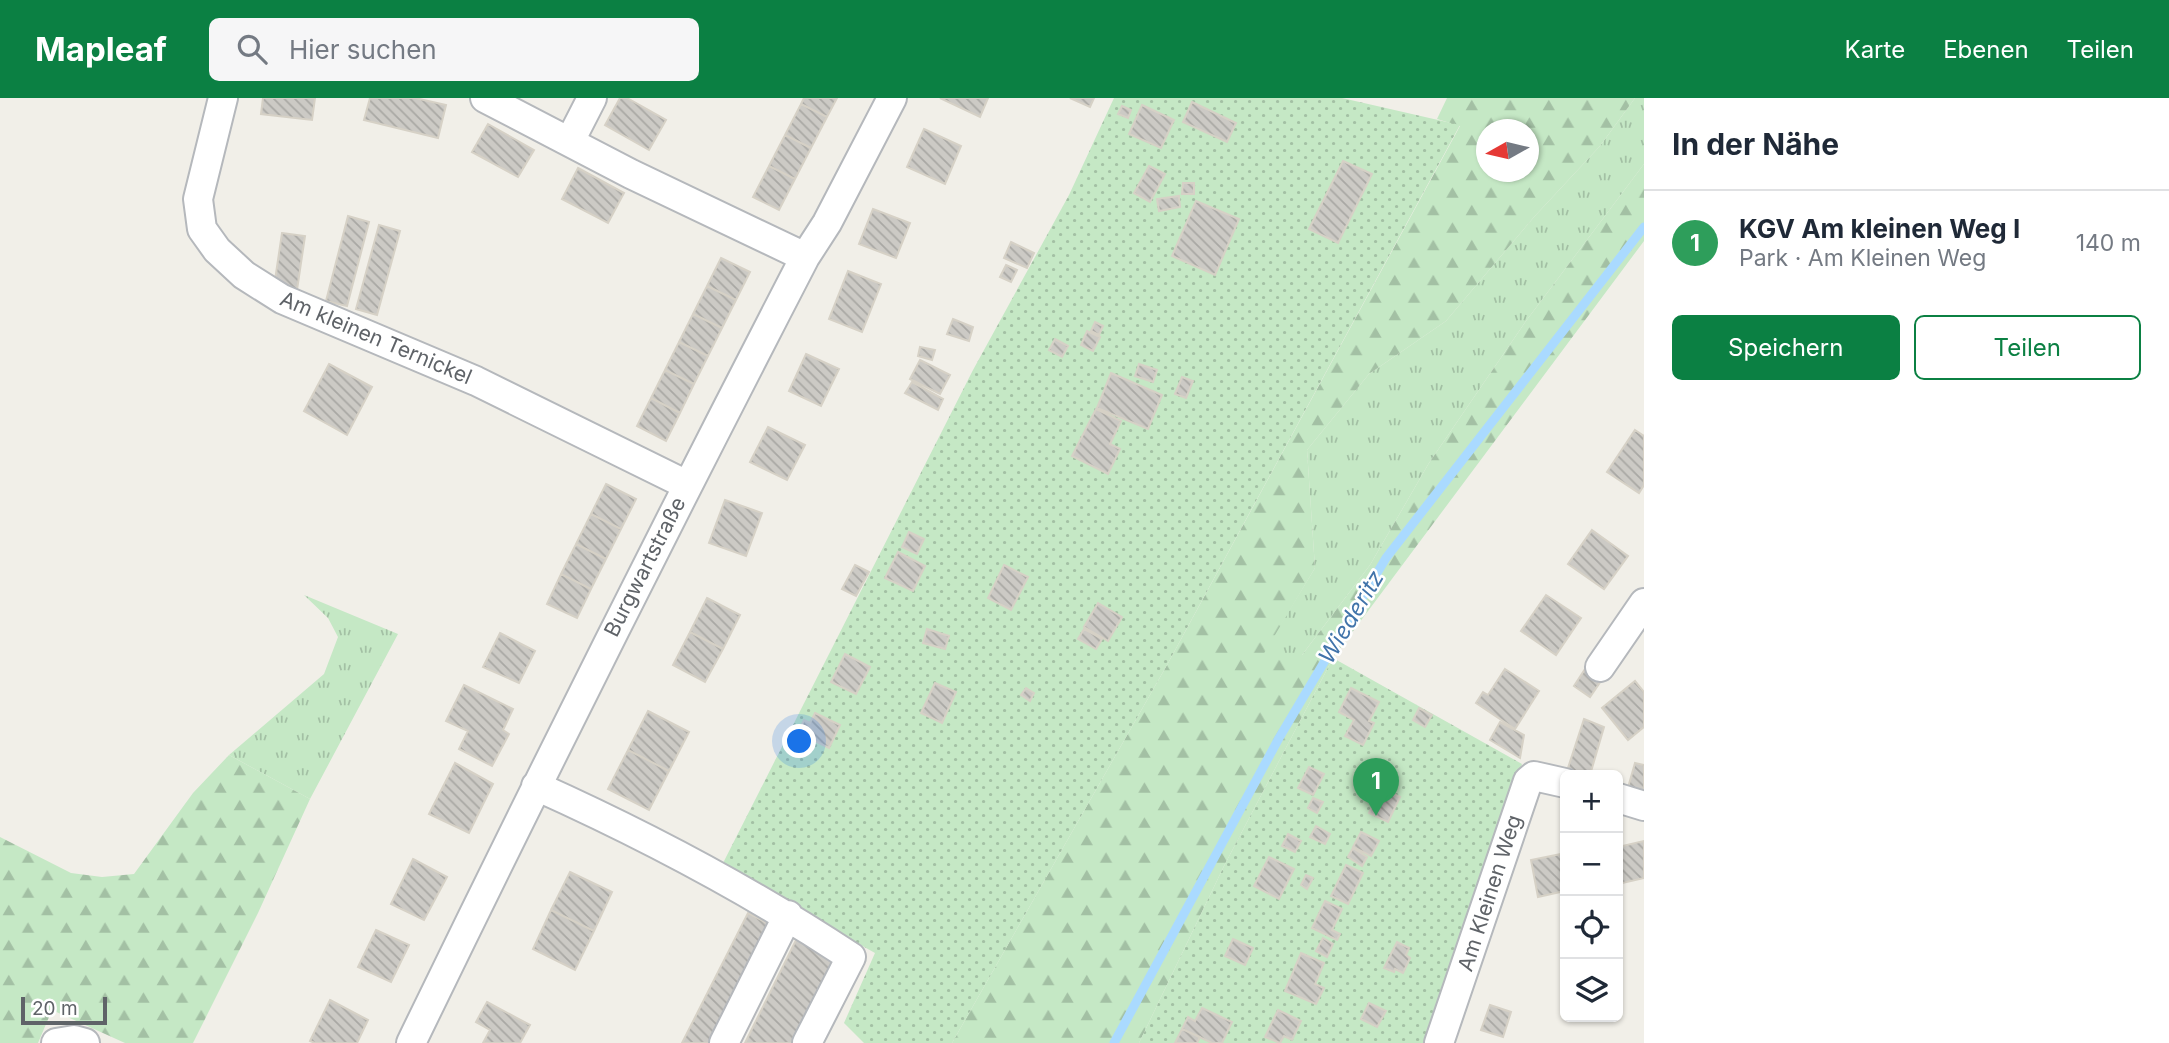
<!DOCTYPE html>
<html lang="de">
<head>
<meta charset="utf-8">
<style>
  :root { --surface:#fff; --page:#f6f6f7; --text:#1f2937; --muted:#747a83; --line:#e0e1e3; --accent:#0b8043 }
  body { margin:0; font-family:Inter,sans-serif; background:var(--page); color:var(--text) }
  .controls { position:absolute; right:21px; bottom:21px; display:grid; overflow:hidden; border-radius:10px; box-shadow:0 2px 5px #0004 }
  .controls button { width:63px; height:63px; display:grid; place-items:center; padding:0; border:0; border-bottom:2px solid var(--line); background:var(--surface); color:var(--text); font:35px sans-serif }
  .compass { position:absolute; left:1476px; top:21px; width:63px; height:63px; border-radius:50%; background:var(--surface); box-shadow:0 2px 5px #0004; rotate:262deg }
  .scale { position:absolute; left:21px; bottom:18px; width:86px; box-sizing:border-box; padding-left:7px; border:4px solid #5f6368; border-top:0; font-size:19px; line-height:24px; white-space:nowrap; color:#5f6368; -webkit-text-stroke:5px #fff; paint-order:stroke }
  .you { position:absolute; left:800px; top:644px; width:24px; height:24px; margin:-18px; border:5px solid #fff; border-radius:50%; background:#1a73e8; box-shadow:0 0 0 10px #1a73e833 }
  .badge { display:grid; place-items:center; width:46px; height:46px; border-radius:50%; background:var(--accent); color:#fff; font-size:23px; font-weight:700 }
  .pin { position:absolute; translate:-50% -58px; filter:drop-shadow(0 2px 4px #0008) }
  .pin::after { content:''; position:absolute; top:37px; width:24px; height:21px; background:inherit; clip-path:polygon(0 0,100% 0,50% 100%) }
  .list { margin:0; padding:0; list-style:none }
  h2 { display:flex; justify-content:space-between; align-items:center; height:91px; margin:0; padding:0 28px; font-size:30px }
  h2 small { font-size:23px; font-weight:400; color:var(--muted) }
  .list li { display:grid; grid-template-columns:46px 1fr auto; gap:21px; align-items:center; box-sizing:border-box; height:105px; padding:0 28px; border-top:2px solid var(--line) }
  .list b { display:block; font-size:26px; white-space:nowrap }
  .list p { margin:0; font-size:23px; white-space:nowrap; color:var(--muted) }
  .list em { font-size:23px; font-style:normal; color:var(--muted) }
  .actions { display:flex; gap:14px; padding:21px 28px }
  .actions a { flex:1; padding:16px 0; border:2px solid var(--accent); border-radius:10px; text-align:center; font-size:24px; color:var(--accent) }
  .actions .main { background:var(--accent); color:#fff }
  .icon { flex:none; width:38px; height:38px; fill:none; stroke:currentColor; stroke-width:2; stroke-linecap:round; stroke-linejoin:round }
  .map { position:relative; flex:none; width:1644px; height:945px; overflow:hidden }
  header { display:flex; align-items:center; gap:42px; box-sizing:border-box; height:98px; padding:0 35px; background:var(--accent); color:#fff }
  header strong { font-size:33px }
  nav { display:flex; gap:38px; margin-inline-start:auto; font-size:24px }
  .search { width:490px; height:63px; background:var(--page); display:flex; align-items:center; gap:18px; box-sizing:border-box; padding:0 24px; border-radius:10px; color:var(--muted); font-size:26px }
  main { display:flex }
  aside { flex:1; background:var(--surface) }
  .map>svg:first-child { display:block }
  .grass { fill:url(#grass-tufts) }
  .forest { fill:url(#forest-firs); fill-rule:evenodd }
  .garden { fill:url(#garden-dots) }
  .lines { fill:none; stroke-linecap:round; stroke-linejoin:round }
  .stream { stroke:#aadaff; stroke-width:9 }
  .building { fill:url(#building-back-hatch); stroke:#d6d1c6; stroke-width:2 }
  .minor-casing { stroke:#b5b8bc; stroke-width:32 }
  .minor { stroke:#fff; stroke-width:28 }
  .labels { text-anchor:middle; stroke-width:5; stroke-linejoin:round; paint-order:stroke }
  .street-label { font-size:21px; fill:#5f6368; stroke:#fff }
  .water-label { font-size:23px; font-style:italic; fill:#4174aa; stroke:#fff }
</style>
</head>
<body>
<header>
<strong>Mapleaf</strong>
<div class="search"><svg class="icon" aria-label="search" viewBox="0 0 24 24"><circle cx="10" cy="10" r="6"/><path d="M15 15l6 6"/></svg>Hier suchen</div>
<nav><a>Karte</a><a>Ebenen</a><a>Teilen</a></nav>
</header>
<main>
<div class="map">
<svg width="1644" height="945" viewBox="0 0 1644 945">
  <defs>
    <pattern id="grass-tufts" width="24" height="20" patternUnits="userSpaceOnUse" patternTransform="scale(1.75)"><rect width="24" height="20" fill="#c5e8c5"/><path d="M3 7l-1-3M5 7V3M7 7l1-3M15 17l-1-3M17 17v-4M19 17l1-3" fill="none" stroke="#a3c0a4"/></pattern>
    <pattern id="forest-firs" width="22" height="20" patternUnits="userSpaceOnUse" patternTransform="scale(1.75)"><rect width="22" height="20" fill="#c5e8c5"/><path d="M5 1l3.5 6h-7zM16 11l3.5 6h-7z" fill="#a3c0a4"/></pattern>
    <pattern id="garden-dots" width="8" height="8" patternUnits="userSpaceOnUse" patternTransform="scale(1.75)"><rect width="8" height="8" fill="#c5e8c5"/><path d="M2 2h.1M6 6h.1" fill="none" stroke="#a3c0a4" stroke-width="1.8" stroke-linecap="round"/></pattern>
    <pattern id="building-back-hatch" width="6" height="6" patternUnits="userSpaceOnUse" patternTransform="scale(1.75)"><rect width="6" height="6" fill="#cccac5"/><path d="M-1 5l2 2M0 0l6 6M5-1l2 2" fill="none" stroke="#a9a8a4"/></pattern>
  </defs>
  <rect width="100%" height="100%" fill="#f1efe8"/>
  <path class="grass" d="M1635,0H1644V66L1526,223L1429,365L1370,467L1302,557H1262L1315,470L1307,352L1369,276L1446,223L1534,119L1600,48Z
    M304,497L398,536L310,701L229,657L324,576L338,539L328,520Z"/>
  <path class="forest" d="M1447,0H1635L1600,48L1534,119L1446,223L1369,276L1307,352L1315,470L1263,557H1302L1370,467L1429,365L1526,223L1644,66V143L1333,560L1224,768L1139,945H952L1167,567L1460,28L1437,21ZM1486,32H1528V74H1486Z
    M229,657L310,701L258,815L193,945H125L52,912L38,945H0V739L71,775L102,779L134,776L193,695Z"/>
  <path class="garden" d="M1114,0H1342L1460,27L1167,567L952,945H864L844,925L875,855L721,769L973,272L1069,97Z
    M1333,560L1522,666L1487,756L1463,842L1429,945H1139L1224,768Z"/>
  <g class="lines">
    <path class="stream" d="M1114,945L1279,640L1386,460L1644,129"/>
  </g>
  <path class="building" d="M263,0H315L312,22L261,16Z
    M370,0H415L446,7L438,40L364,22Z
    M620,0H627L666,22L649,52L605,27Z
    M804,0H837L827,19L801,6Z
    M940,0H988L980,19Z
    M1070,0H1094L1090,9Z
    M1192,4L1236,25L1227,44L1183,24Z
    M801,6L827,19L811,50L785,37Z
    M1142,7L1174,22L1161,50L1129,36Z
    M1122,8L1131,12L1128,20L1118,16Z
    M488,26L534,52L518,79L472,54Z
    M924,31L961,48L945,86L907,69Z
    M785,37L811,50L795,81L769,68Z
    M1343,63L1372,76L1338,145L1309,131Z
    M769,68L795,81L779,112L753,99Z
    M1149,68L1165,76L1150,104L1134,95Z
    M578,70L624,95L608,125L562,101Z
    M1183,85H1194V96H1182Z
    M1179,98L1180,109L1159,113L1157,101Z
    M1196,103L1239,121L1215,177L1172,158Z
    M873,111L910,125L896,160L859,146Z
    M348,118L369,124L347,208L326,203Z
    M379,127L400,133L377,217L356,211Z
    M282,135L305,138L297,192L274,189Z
    M1011,144L1034,155L1027,170L1004,160Z
    M721,160L750,174L736,202L707,188Z
    M1006,167L1017,172L1011,184L1000,179Z
    M848,173L881,186L862,234L829,221Z
    M707,188L736,202L722,230L693,216Z
    M693,216L722,230L708,258L679,244Z
    M953,221L973,229L969,243L947,236Z
    M1095,224L1103,228L1099,237L1091,233Z
    M1087,233L1100,239L1093,253L1081,247Z
    M1055,241L1068,248L1062,259L1049,252Z
    M679,244L708,258L694,286L665,272Z
    M920,249L935,252L932,262L918,258Z
    M806,256L839,271L821,308L789,293Z
    M920,262L950,277L940,296L910,281Z
    M329,266L372,289L347,337L304,313Z
    M1139,266L1157,272L1153,284L1135,278Z
    M665,272L694,286L680,315L651,300Z
    M1111,275L1162,297L1148,331L1097,310Z
    M1182,279L1193,283L1186,300L1175,296Z
    M912,284L943,301L938,312L905,295Z
    M651,300L680,315L666,343L637,328Z
    M1096,311L1121,323L1110,346L1120,351L1108,376L1072,358Z
    M768,329L805,347L787,382L750,364Z
    M1635,332L1644,338V387L1639,395L1607,374Z
    M606,386L636,401L621,431L591,416Z
    M725,402L762,415L746,458L709,445Z
    M591,416L621,431L606,461L576,446Z
    M1592,432L1628,458L1604,491L1568,466Z
    M909,434L924,441L917,456L902,449Z
    M576,446L606,461L591,491L561,476Z
    M898,454L925,468L913,493L885,480Z
    M855,467L869,474L856,498L842,491Z
    M1004,467L1028,479L1011,512L988,500Z
    M561,476L591,491L577,520L547,506Z
    M1546,497L1581,520L1556,557L1521,533Z
    M707,500L740,517L723,551L690,534Z
    M1098,505L1122,519L1108,543L1084,529Z
    M927,531L949,538L945,551L923,545Z
    M1084,531L1102,541L1096,551L1078,541Z
    M690,534L723,551L705,584L673,567Z
    M500,535L535,553L519,585L483,569Z
    M845,556L870,569L856,596L831,584Z
    M1587,568L1603,580L1590,599L1574,588Z
    M1505,571L1539,593L1515,631L1476,605L1483,594L1488,597Z
    M1635,583L1644,594V629L1628,642L1602,610Z
    M935,585L956,594L942,625L921,615Z
    M464,587L513,611L503,632L509,636L492,668L459,651L468,633L446,623Z
    M1026,590L1034,595L1030,603L1021,597Z
    M1351,590L1379,604L1369,623L1374,625L1363,647L1345,638L1354,622L1339,614Z
    M1419,610L1432,617L1425,629L1413,622Z
    M648,613L689,634L669,673L628,652Z
    M815,615L840,627L829,650L798,635L804,622L810,625Z
    M1584,621L1604,629L1590,677H1571L1566,676Z
    M1500,624L1524,637L1520,660L1490,642Z
    M628,652L669,673L649,712L608,691Z
    M455,665L493,686L469,735L429,716Z
    M1635,665L1644,667V698L1627,693Z
    M1309,669L1324,676L1313,697L1298,690Z
    M1381,690L1400,699L1388,724L1369,715Z
    M1313,700L1323,704L1317,715L1308,710Z
    M1316,728L1330,736L1325,746L1310,739Z
    M1361,734L1379,743L1371,758L1353,749Z
    M1288,736L1301,743L1295,754L1282,748Z
    M1644,743V780L1618,786V749Z
    M1353,750L1367,759L1362,768L1348,759Z
    M1561,756L1565,776V793L1538,799L1531,762Z
    M1269,759L1294,771L1279,801L1254,788Z
    M413,761L447,779L424,822L391,806Z
    M1346,767L1363,775L1348,806L1331,798Z
    M570,774L612,794L594,833L551,812Z
    M1306,777L1313,780L1307,791L1301,787Z
    M1325,803L1342,811L1332,832L1340,836L1337,842L1312,830Z
    M551,812L594,833L575,872L533,851Z
    M748,815L769,826L709,945H682Z
    M376,832L409,847L391,884L358,869Z
    M797,840L836,859L793,945H745Z
    M1323,840L1333,846L1327,859L1316,853Z
    M1233,841L1253,850L1245,867L1225,858Z
    M1397,844L1409,850L1406,857L1410,860L1403,875L1395,871L1394,874L1384,870Z
    M1301,855L1324,865L1315,886L1324,890L1316,906L1285,893Z
    M330,902L368,922L357,945H315L310,943Z
    M487,904L530,927L520,945H483L490,932L476,924Z
    M1369,905L1386,913L1377,929L1361,921Z
    M1490,907L1511,914L1503,939L1481,932Z
    M1202,910L1232,924L1222,945H1212L1182,931L1188,919L1195,923Z
    M1278,912L1301,923L1292,942L1284,938L1280,945L1265,939Z
    M1182,931L1200,939L1197,945H1175Z"/>
  <g class="lines">
    <g class="minor-casing">
      <path id="minor" d="M223,0L198,101L202,131L217,152L244,177L282,201L476,283L687,387
        M485,0L631,76L805,159
        M570,43L592,0
        M1600,569L1644,505
        M536,688C645,737 751,793 851,859L807,945
        M1618,700L1644,708
        M56,945L74,942L85,945
        M411,945C539,681 670,420 805,159L827,125L892,0
        M724,945L788,817
        M1439,945L1528,683L1534,678L1565,685"/>
    </g>
    <use href="#minor" class="minor"/>
  </g>
  <g class="labels">
    <g class="street-label">
      <text transform="translate(376 240) rotate(23)" y="7">Am kleinen Ternickel</text>
      <text transform="translate(645 469) rotate(-63)" y="7">Burgwartstraße</text>
      <text transform="translate(1490 795) rotate(-72)" y="7">Am Kleinen Weg</text>
    </g>
    <g class="water-label">
      <text transform="translate(1351 519) rotate(-59)" y="8">Wiederitz</text>
    </g>
  </g>
</svg>
<div class="controls">
<button>+</button>
<button>−</button>
<button><svg class="icon" aria-label="locate" viewBox="0 0 24 24"><circle cx="12" cy="12" r="6"/><path d="M12 2v4M12 18v4M2 12h4M18 12h4"/></svg></button>
<button><svg class="icon" aria-label="layers" viewBox="0 0 24 24"><path d="M12 4l9 5-9 5-9-5zM3 14l9 5 9-5"/></svg></button>
</div>
<svg class="compass" viewBox="-18 -18 36 36"><path d="M0-13l5 13h-10z" fill="#e53935"/><path d="M0 13l5-13h-10z" fill="#747a83"/></svg>
<div class="scale">20 m</div>
<div class="you"></div>
<div class="pin badge" style="left:1376px;top:718px;background:#2e9e5b">1</div>
</div>
<aside>
<h2>In der Nähe<small></small></h2>
<ul class="list">
<li><span class="badge" style="background:#2e9e5b">1</span><div><b>KGV Am kleinen Weg I</b><p>Park · Am Kleinen Weg</p></div><em>140 m</em></li>
</ul>
<div class="actions"><a class="main">Speichern</a><a>Teilen</a></div>
</aside>
</main>
</body>
</html>
